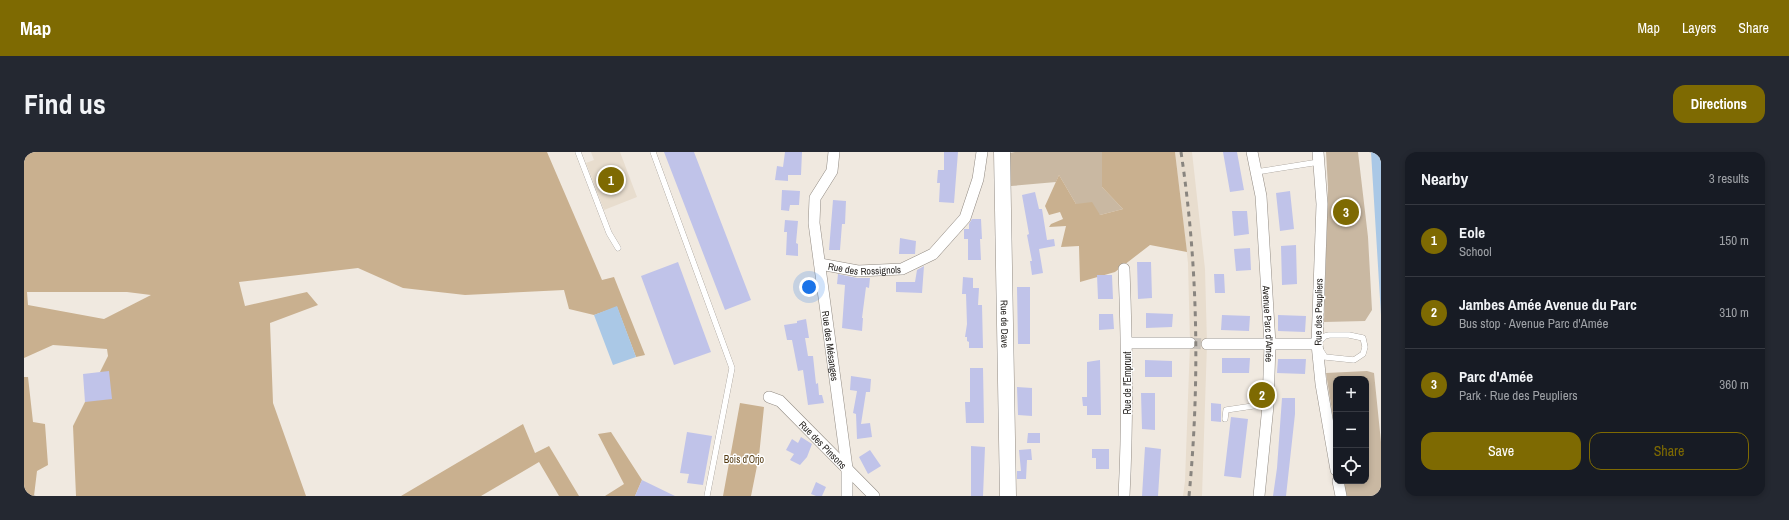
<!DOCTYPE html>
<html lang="en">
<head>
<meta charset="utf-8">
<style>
  :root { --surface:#171b24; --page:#242831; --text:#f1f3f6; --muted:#9ea1a6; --line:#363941; --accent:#7e6a02 }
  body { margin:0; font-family:"Archivo Narrow",sans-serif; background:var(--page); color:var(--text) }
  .controls { position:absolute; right:12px; bottom:12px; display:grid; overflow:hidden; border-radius:8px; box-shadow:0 2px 6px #0003 }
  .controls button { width:36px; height:36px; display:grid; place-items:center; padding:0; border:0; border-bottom:1px solid var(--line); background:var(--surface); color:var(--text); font:20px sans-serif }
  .you { position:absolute; left:785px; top:135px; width:14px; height:14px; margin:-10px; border:3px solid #fff; border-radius:50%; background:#1a73e8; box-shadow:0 0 0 6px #1a73e833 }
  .badge { display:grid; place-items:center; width:26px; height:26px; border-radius:50%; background:var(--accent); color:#fff; font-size:13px; font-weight:700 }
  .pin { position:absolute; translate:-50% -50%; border:2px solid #fff; box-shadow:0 1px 4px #0006 }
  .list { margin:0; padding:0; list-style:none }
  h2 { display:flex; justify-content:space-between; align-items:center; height:52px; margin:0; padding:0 16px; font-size:17px }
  h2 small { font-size:13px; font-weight:400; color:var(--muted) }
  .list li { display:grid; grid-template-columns:26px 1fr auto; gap:12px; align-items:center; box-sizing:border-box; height:72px; padding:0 16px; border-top:1px solid var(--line) }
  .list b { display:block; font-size:15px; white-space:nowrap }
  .list p { margin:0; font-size:13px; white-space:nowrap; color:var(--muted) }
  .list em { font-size:13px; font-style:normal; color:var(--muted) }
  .actions { display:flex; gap:8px; padding:12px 16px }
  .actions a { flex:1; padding:9px 0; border:1px solid var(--accent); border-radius:12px; text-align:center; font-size:14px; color:var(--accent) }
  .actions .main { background:var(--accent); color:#fff }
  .icon { flex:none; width:22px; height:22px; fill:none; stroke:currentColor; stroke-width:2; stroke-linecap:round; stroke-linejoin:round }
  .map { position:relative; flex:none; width:1357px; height:344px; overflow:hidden; border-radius:12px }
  header { display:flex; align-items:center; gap:24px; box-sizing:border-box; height:56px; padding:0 20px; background:var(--accent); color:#fff }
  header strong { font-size:19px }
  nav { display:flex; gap:22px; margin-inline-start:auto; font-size:14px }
  .intro { display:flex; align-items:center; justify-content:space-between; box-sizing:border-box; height:96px; padding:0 24px }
  h1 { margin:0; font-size:28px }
  .button { padding:10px 18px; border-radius:12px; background:var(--accent); color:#fff; font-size:14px; font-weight:700 }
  main { display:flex; gap:24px; padding:0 24px }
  aside { flex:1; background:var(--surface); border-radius:12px; box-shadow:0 2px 6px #0003 }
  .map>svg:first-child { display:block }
  .built { fill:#e8ddce }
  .green { fill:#c9b8a2 }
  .forest { fill:#c9b08f; fill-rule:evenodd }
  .water { fill:#aac8e6 }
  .building { fill:#c0c3e9 }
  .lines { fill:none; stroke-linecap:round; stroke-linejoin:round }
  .street-tunnel { stroke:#c8c2ba; stroke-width:11; stroke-dasharray:11 5.5; stroke-linecap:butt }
  .lane-casing { stroke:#938c84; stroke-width:6 }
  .street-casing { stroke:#938c84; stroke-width:12 }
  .secondary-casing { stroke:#938c84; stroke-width:17 }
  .lane { stroke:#fff; stroke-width:5.5 }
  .street { stroke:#fff; stroke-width:11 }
  .secondary { stroke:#fff; stroke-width:16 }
  .rail { stroke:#89857f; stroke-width:3; stroke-dasharray:5 5; stroke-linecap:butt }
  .labels { text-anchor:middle; stroke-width:3; stroke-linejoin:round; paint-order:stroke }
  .street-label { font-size:10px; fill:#2a2724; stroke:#fff }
  .park-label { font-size:10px; fill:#553b12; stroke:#fff }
</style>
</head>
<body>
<header>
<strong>Map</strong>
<nav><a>Map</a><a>Layers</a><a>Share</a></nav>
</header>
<div class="intro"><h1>Find us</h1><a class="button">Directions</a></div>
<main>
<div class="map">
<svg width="1357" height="344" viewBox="0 0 1357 344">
  <rect width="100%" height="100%" fill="#f0e9e0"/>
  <path class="built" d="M567,0H596L613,45L580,58L562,11L570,8Z
    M1151,0H1168L1181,117L1183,192L1178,344H1159L1161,329L1166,191L1164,111Z"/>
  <path class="green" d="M991,0H1078V35L1099,57L1076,63L1052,52L1035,23L1032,30L987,34L986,1Z
    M1302,0H1334L1344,85L1348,158L1341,169L1300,170L1304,35Z
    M1343,219L1350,221L1357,290V344H1322L1319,329H1342V227H1312V284L1302,221Z"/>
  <path class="forest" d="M0,0H523L578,128L590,125L621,203L612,205L593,155L570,163L545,157L540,138L441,143L379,136L334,116L215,130L221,154L283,140L294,153L246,171L249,251L282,344H52L49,274L84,204L83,197L29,193L0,206ZM3,140H103L127,143L80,167L4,153Z
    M1078,0H1151L1163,100L1126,93L1091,120L1056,130L1055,94L1037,95L1042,74L1025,75L1027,72L1039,67L1036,60L1025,63L1021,54L1035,23L1052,52L1068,50L1076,63L1099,57L1078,35Z
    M0,225H4L9,270L21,272L24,313L13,319L10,344H0Z
    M716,251L740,255L735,304L727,344H699Z
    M499,272L511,301L525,294L555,344H535L515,310L457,344H377Z
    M587,280L618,328L611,344H581L600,332L574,282Z"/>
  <path class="water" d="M1347,0H1357V166V163Z
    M593,154L612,205L589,213L570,163Z"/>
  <path class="building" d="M640,0H670L727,148L701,158Z
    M761,0H778L777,23H764V29L751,28L753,14L759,15Z
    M920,0H934L930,51L915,50L916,31H913L914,18H920Z
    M1199,0H1213L1220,38L1206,40Z
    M758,38L776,39L775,53H766L765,59L757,58Z
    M1266,39L1270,77L1256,79L1252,41Z
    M1011,40L1015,57H1018L1023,88L1030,87L1031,94L1015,97L1019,121L1008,123L1006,109H1008L1003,83L1005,82L998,43Z
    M809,48L822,49L821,72H818L816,98H805Z
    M1208,59H1223L1225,82L1210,84Z
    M948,67H957L958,87H956L957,108H944V87H940V77H945V72Z
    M761,68L774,69L772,91L774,92V104L762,103L763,80H760Z
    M876,86L892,89L891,102H875Z
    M1272,93L1273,132L1258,133L1257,94Z
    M1226,96L1227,118L1212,119L1210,97Z
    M654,110L687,200L650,213L617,124Z
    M1113,110H1127L1128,146L1114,147Z
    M900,114L898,141L872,140V130H891L893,118Z
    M814,122L833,126H846L845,136L842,135L838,166H839L838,179L818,176L821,133L813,132Z
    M1190,122H1200L1201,141H1191Z
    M1073,123H1088L1089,147H1074Z
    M939,125L949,126V136H955L954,153H958L959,196H945V190L943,189V185H941L943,172L942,142H938Z
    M993,135H1006V192H994Z
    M1122,161L1149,162L1148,175L1122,176Z
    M1075,162H1089L1090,177L1075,178Z
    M1198,163L1226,164L1225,179L1197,178Z
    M1254,163L1282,164L1281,180L1254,179Z
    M782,167L785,186H781L784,204H789L792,232L794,231L795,243H798L800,251L784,253L779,218L774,219L768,188H763L760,173L773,171V169Z
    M1198,206H1226L1225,221H1198Z
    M1254,207H1282L1281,222L1253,221Z
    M1076,208L1077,263H1063V254H1059L1058,245H1063V210Z
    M1121,208L1148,209V225H1121Z
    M946,216H959L960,271H942L941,250H946Z
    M85,219L88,247L61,250L59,222Z
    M827,224L847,227L846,240H842L837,272L846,271L848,285L833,287L832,262L829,261L833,239L826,238Z
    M993,235L1008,236V264L994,263Z
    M1117,241H1131V278L1118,277Z
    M1258,246H1271V262L1262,344H1249L1253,316Z
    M1187,251L1197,252V270L1187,269Z
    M1207,265L1224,267L1217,326L1200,324Z
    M663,280L688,284L679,333L663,331L665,322L656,321Z
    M1004,281H1016V291H1003Z
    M777,285L788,292L783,305L776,313L766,308L770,302L762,298L768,287L774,291Z
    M947,294L961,295L959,344H947Z
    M1121,295L1137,297L1134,344H1118Z
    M1007,297L1008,308H1003L1002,327H993V319H997L995,298Z
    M1068,297H1085V317H1072V306H1068Z
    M846,298L857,314L844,322L835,305Z
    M618,328L651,344H611Z
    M792,330L802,335L798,344H792L787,342Z"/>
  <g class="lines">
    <path class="street-tunnel" d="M1166,191L1183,192"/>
    <g class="lane-casing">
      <path id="lane" d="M554,0L585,81L594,96
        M629,0L708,216L683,344
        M1232,20L1295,10
        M1305,183H1325L1339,186L1341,195L1339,202L1330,208L1301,205L1293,192L1301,184Z
        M1201,267L1202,258L1229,254H1244"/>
    </g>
    <g class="street-casing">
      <g id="street">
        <path id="s1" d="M810,0L808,19L791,46L790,71L823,316V344"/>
        <path id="s2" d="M1228,0L1237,44L1246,192L1244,254L1235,344"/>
        <path d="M1294,0L1298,52L1293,192L1297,232L1312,318"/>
        <path id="s3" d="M796,112L834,119L878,117L909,102L941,66L954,27L958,0"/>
        <path d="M1103,191H1166"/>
        <path d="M1183,192H1293"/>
        <path id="s4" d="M745,245L756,249L850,344"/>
        <path d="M1314,329L1317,344"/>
        <path d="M1100,344C1104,268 1103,193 1100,117"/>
      </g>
    </g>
    <g class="secondary-casing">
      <g id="secondary">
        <path id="s5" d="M978,0L984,344"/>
      </g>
    </g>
    <use href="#lane" class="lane"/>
    <use href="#street" class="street"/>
    <use href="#secondary" class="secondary"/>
    <path class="rail" d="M1157,0C1174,113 1176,230 1165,344"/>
  </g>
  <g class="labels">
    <g class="street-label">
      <text dy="4" stroke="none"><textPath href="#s3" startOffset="45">Rue des Rossignols</textPath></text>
      <text transform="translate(1294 160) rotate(-89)" y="4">Rue des Peupliers</text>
      <text dy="4" stroke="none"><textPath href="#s5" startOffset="172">Rue de Dave</textPath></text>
      <text dy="4" stroke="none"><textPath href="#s2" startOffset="173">Avenue Parc d'Amée</textPath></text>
      <text dy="4" stroke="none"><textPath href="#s1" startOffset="200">Rue des Mésanges</textPath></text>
      <text transform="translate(1103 231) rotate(-90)" y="4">Rue de l'Emprunt</text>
      <text dy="4" stroke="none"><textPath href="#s4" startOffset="73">Rue des Pinsons</textPath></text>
    </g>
    <g class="park-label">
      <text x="720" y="311">Bois d'Orjo</text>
    </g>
  </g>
</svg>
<div class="controls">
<button>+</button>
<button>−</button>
<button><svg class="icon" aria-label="locate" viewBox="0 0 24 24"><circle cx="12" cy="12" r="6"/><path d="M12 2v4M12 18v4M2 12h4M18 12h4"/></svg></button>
</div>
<div class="you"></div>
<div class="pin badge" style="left:587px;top:28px">1</div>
<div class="pin badge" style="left:1238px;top:243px">2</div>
<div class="pin badge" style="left:1322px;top:60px">3</div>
</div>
<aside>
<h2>Nearby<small>3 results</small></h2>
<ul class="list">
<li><span class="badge">1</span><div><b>Eole</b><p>School</p></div><em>150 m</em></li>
<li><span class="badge">2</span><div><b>Jambes Amée Avenue du Parc</b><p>Bus stop · Avenue Parc d'Amée</p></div><em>310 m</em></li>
<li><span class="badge">3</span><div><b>Parc d'Amée</b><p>Park · Rue des Peupliers</p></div><em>360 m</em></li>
</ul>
<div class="actions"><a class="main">Save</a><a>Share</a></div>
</aside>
</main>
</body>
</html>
